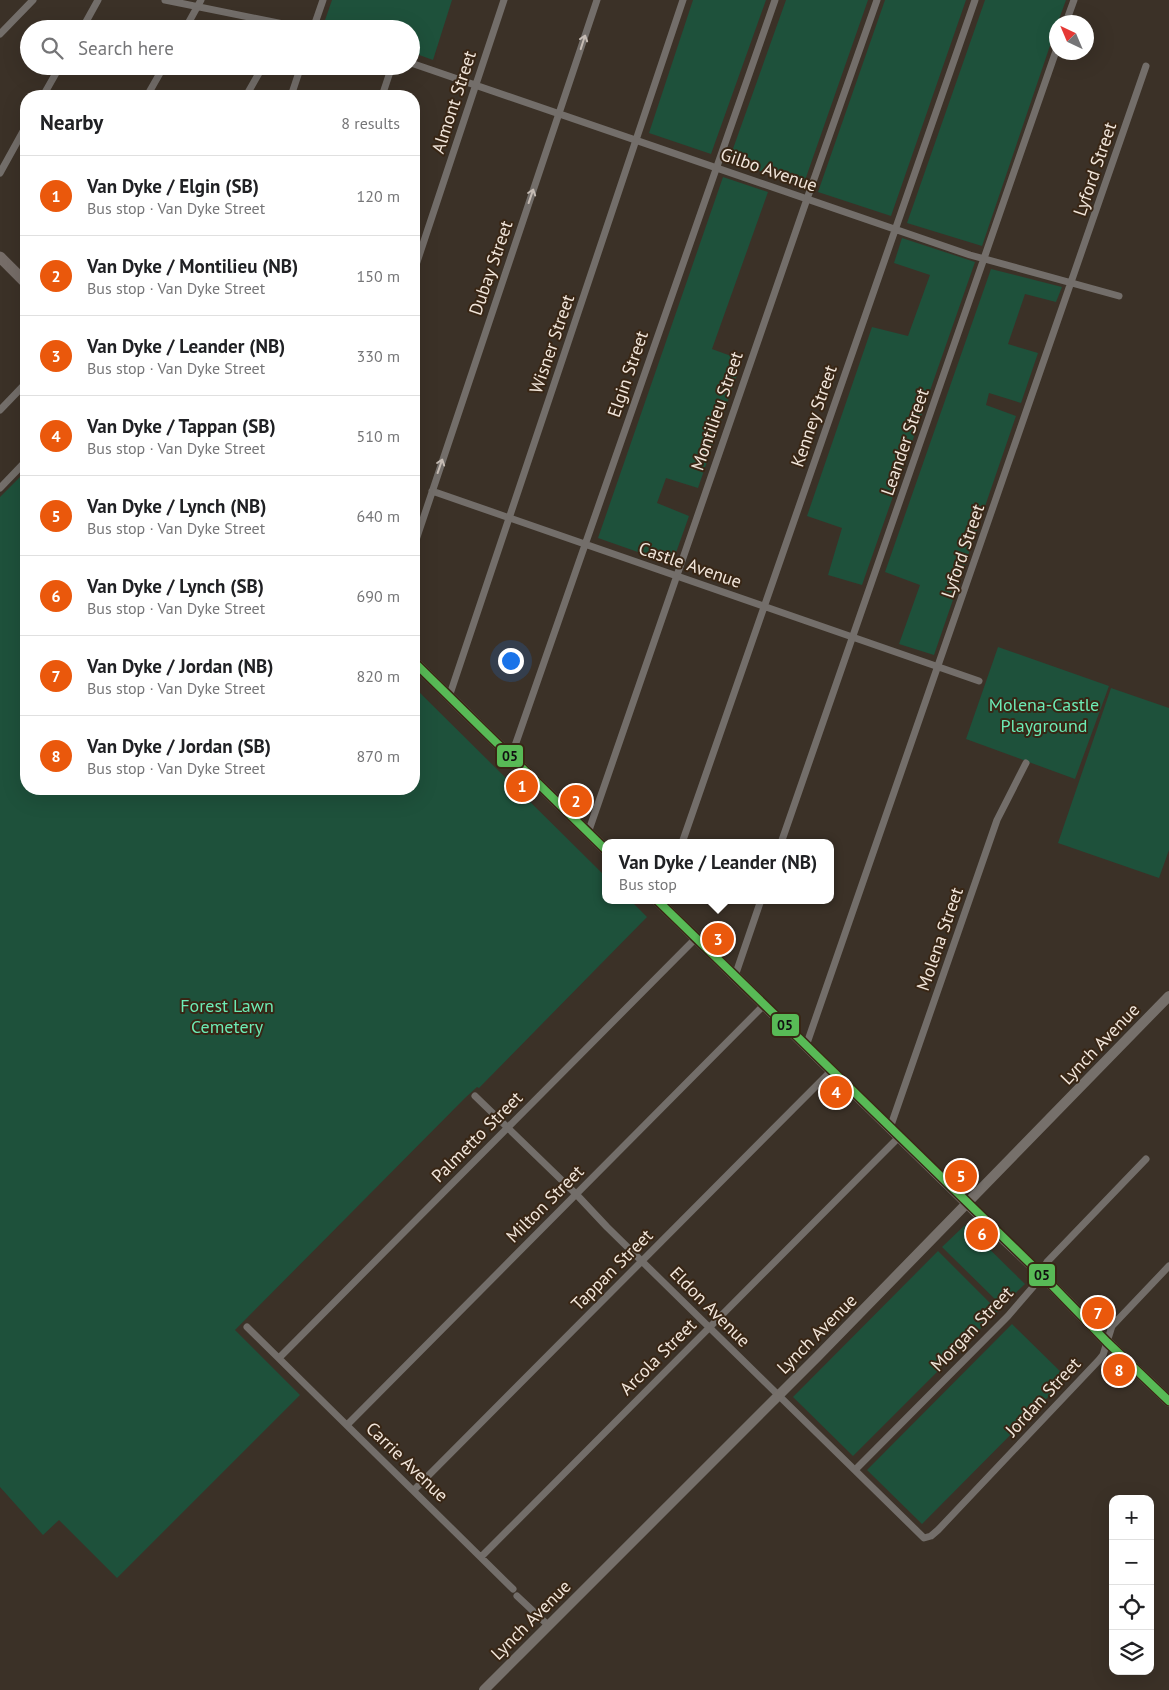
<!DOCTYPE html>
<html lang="en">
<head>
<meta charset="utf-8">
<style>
  :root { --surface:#fff; --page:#f2f2f2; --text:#202124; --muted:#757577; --line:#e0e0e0; --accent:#ea580c }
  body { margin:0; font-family:"PT Sans",sans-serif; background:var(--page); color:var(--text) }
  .controls { position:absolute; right:15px; bottom:15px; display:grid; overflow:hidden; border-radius:10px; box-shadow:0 5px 20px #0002 }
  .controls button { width:45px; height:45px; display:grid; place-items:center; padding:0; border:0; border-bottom:1px solid var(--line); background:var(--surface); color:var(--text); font:25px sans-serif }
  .compass { position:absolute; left:1049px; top:15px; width:45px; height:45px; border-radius:50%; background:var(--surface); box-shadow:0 5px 20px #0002; rotate:316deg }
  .you { position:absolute; left:510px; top:660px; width:18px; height:18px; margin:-12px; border:4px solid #fff; border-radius:50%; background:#1a73e8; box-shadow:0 0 0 8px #1a73e833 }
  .badge { display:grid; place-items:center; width:32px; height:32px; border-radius:50%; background:var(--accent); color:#fff; font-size:16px; font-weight:700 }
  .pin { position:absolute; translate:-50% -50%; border:2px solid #fff; box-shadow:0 1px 5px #0006 }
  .popup { position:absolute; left:602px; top:839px; width:232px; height:65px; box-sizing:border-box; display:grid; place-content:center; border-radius:10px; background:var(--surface); filter:drop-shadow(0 1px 4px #0005); font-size:16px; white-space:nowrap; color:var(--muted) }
  .popup b { font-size:19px; color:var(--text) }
  .popup::after { content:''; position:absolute; left:50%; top:100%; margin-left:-10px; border:10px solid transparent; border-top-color:var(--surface) }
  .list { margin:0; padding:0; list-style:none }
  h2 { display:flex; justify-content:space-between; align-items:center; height:65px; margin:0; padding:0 20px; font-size:21px }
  h2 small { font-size:16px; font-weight:400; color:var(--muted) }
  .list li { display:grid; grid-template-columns:32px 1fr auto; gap:15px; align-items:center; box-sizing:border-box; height:80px; padding:0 20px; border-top:1px solid var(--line) }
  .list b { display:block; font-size:19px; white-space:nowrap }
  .list p { margin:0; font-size:16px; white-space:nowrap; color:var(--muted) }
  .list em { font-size:16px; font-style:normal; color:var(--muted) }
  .icon { flex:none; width:28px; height:28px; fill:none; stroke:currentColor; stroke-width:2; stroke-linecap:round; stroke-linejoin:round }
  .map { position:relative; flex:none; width:1169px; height:1690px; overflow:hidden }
  .search { position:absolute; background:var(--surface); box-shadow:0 5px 20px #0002; left:20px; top:20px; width:400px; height:55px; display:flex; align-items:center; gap:12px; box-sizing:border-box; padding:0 18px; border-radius:28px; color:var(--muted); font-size:19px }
  .panel { position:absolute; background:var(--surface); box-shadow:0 5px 20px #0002; left:20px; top:90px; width:400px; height:705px; border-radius:20px }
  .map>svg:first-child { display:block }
  .green { fill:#1e513b }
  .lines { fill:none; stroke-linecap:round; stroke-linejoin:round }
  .street { stroke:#736e6a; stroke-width:7 }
  .secondary { stroke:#76706b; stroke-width:10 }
  .primary { stroke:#766d68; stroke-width:11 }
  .bus-1-casing { stroke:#382615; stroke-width:11 }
  .bus-1 { stroke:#58ba56; stroke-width:8 }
  .oneway { stroke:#c5bbb3 }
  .labels { text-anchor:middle; stroke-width:4; stroke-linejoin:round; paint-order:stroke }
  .street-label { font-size:18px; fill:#f1e5da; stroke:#382615 }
  .park-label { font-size:18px; fill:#6cebb5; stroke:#382615 }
  .line-badge { stroke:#382615; stroke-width:2 }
  .pale-badge-label { font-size:14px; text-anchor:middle; font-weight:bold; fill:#111 }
</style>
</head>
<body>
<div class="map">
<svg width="1169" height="1690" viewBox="0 0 1169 1690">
  <rect width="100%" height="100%" fill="#3b3127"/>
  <path class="green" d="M332,0H452L433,60L411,52V29H342L324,23Z
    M693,0H766L711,154L649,133Z
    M786,0H868L803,186L729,160Z
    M885,0H966L891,216L818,192Z
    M985,0H1066L1058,22H1056V28L982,246L907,223Z
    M723,177L768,192L712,349L742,360L698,488L666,478L657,503L689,516L672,564L598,538Z
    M902,238L975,262L862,585L828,575L842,528L807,516L872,327L908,336L930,275L894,263Z
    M991,269L1062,287L1056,302L1025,294L1008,344L1038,353L1021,403L989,393L986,405L1016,416L934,655L899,644L920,585L885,572Z
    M26,471V789H414V687L605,876L606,900H630L647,917L479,1088L477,1087L465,1098L235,1330L300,1395L117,1578L59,1520L43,1535L0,1487V497Z
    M998,647L1109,686L1075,779L966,739Z
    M1111,688L1169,708V850L1159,878L1058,843Z
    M965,1225L1025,1284L1002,1306L942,1247Z
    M938,1251L998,1311L853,1456L793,1397Z
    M1012,1324L1067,1378L922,1524L867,1470Z"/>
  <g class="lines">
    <path class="street" d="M165,0L308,29
      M1066,22L1074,0
      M82,29L98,0
      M185,29L201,0
      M313,29L323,0
      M0,34L33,0
      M411,63L970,255L1119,296
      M43,96L60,66
      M147,96L164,66
      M246,96L263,66
      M291,96L301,66
      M382,96L392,66
      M0,173L26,126
      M414,271L504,0
      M0,410L26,383
      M0,488L26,461
      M432,491L979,681
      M414,546L597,0
      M449,697L683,0
      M511,757L775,0
      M588,833L807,199L877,0
      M682,843L975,0
      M781,843L1056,51
      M735,976L761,900
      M806,1046L1146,66
      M475,1096L576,1194L607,1227L924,1538L931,1536L938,1530L1099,1360L1103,1355L1112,1326L1169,1266
      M890,1128L997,820L1026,763
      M247,1327L513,1589
      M279,1358L696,938
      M347,1425L764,1005
      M855,1470L1008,1316L1033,1287L1047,1262L1146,1159
      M414,1490L831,1071
      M481,1557L899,1137
      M517,1596L549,1626"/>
    <path class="secondary" d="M484,1690L818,1356L1169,996"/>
    <path class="primary" d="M0,257L26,283
      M414,662L606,850
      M657,900L1005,1240L1040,1273L1107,1342L1169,1401"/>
    <g class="bus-1-casing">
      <path id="bus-1" d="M414,662L606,850
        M657,900L1040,1273L1107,1342L1169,1401"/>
    </g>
    <use href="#bus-1" class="bus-1"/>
  </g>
  <defs><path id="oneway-shaft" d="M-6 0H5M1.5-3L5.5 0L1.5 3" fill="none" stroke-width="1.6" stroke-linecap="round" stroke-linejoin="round" transform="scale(1.25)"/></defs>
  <g class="oneway">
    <use href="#oneway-shaft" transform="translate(583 42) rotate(-72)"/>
    <use href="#oneway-shaft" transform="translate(531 196) rotate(-71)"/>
    <use href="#oneway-shaft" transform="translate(440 466) rotate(-71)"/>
  </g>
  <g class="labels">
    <g class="street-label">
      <text transform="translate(454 102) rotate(-72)" y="6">Almont Street</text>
      <text transform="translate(1095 169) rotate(-71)" y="6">Lyford Street</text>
      <text transform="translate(769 170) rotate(19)" y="6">Gilbo Avenue</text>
      <text transform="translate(491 268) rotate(-71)" y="6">Dubay Street</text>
      <text transform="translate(552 344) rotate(-71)" y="6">Wisner Street</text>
      <text transform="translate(628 374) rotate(-71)" y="6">Elgin Street</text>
      <text transform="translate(717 411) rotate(-71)" y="6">Montilieu Street</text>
      <text transform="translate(814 416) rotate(-71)" y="6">Kenney Street</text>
      <text transform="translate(905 442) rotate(-71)" y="6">Leander Street</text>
      <text transform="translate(963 551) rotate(-71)" y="6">Lyford Street</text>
      <text transform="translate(690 565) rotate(19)" y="6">Castle Avenue</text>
      <text transform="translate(940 939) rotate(-71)" y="6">Molena Street</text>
      <text transform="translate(1100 1044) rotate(-46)" y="6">Lynch Avenue</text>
      <text transform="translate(477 1137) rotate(-45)" y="6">Palmetto Street</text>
      <text transform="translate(545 1204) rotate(-45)" y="6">Milton Street</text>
      <text transform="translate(612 1270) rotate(-45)" y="6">Tappan Street</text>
      <text transform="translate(710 1307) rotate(45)" y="6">Eldon Avenue</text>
      <text transform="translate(972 1329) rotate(-46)" y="6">Morgan Street</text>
      <text transform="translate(817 1334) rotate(-45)" y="6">Lynch Avenue</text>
      <text transform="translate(658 1357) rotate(-45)" y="6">Arcola Street</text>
      <text transform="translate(1043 1397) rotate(-47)" y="6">Jordan Street</text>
      <text transform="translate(407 1462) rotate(44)" y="6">Carrie Avenue</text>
      <text transform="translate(531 1620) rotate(-45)" y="6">Lynch Avenue</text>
    </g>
    <g class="park-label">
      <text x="1044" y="711">Molena-Castle<tspan x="1044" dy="21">Playground</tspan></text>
      <text x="227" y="1012">Forest Lawn<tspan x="227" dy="21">Cemetery</tspan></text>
    </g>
  </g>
  <g class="line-badge">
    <rect x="496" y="744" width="28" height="24" rx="5" fill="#58ba56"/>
    <rect x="771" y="1013" width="29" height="24" rx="5" fill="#58ba56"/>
    <rect x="1028" y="1263" width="28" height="24" rx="5" fill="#58ba56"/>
  </g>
  <g class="pale-badge-label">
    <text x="510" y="761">05</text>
    <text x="785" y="1030">05</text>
    <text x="1042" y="1280">05</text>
  </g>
</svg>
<div class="controls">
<button>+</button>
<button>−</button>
<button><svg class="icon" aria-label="locate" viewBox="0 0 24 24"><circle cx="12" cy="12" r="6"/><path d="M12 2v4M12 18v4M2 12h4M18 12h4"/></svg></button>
<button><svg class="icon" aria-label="layers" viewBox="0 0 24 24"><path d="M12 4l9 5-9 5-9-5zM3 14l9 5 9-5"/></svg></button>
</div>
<svg class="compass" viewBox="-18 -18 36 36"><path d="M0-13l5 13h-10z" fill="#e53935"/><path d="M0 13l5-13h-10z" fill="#757577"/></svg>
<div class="you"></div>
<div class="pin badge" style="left:522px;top:786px">1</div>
<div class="pin badge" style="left:576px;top:801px">2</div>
<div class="pin badge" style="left:718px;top:939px">3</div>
<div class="popup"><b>Van Dyke / Leander (NB)</b>Bus stop</div>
<div class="pin badge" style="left:836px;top:1092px">4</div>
<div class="pin badge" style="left:961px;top:1176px">5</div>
<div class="pin badge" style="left:982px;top:1234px">6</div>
<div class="pin badge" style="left:1098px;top:1313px">7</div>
<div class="pin badge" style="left:1119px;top:1370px">8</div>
<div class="search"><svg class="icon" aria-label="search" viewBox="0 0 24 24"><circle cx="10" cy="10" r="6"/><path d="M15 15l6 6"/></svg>Search here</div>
<section class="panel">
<h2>Nearby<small>8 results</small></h2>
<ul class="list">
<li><span class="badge">1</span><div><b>Van Dyke / Elgin (SB)</b><p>Bus stop · Van Dyke Street</p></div><em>120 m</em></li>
<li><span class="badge">2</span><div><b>Van Dyke / Montilieu (NB)</b><p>Bus stop · Van Dyke Street</p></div><em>150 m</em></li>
<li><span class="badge">3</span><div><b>Van Dyke / Leander (NB)</b><p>Bus stop · Van Dyke Street</p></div><em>330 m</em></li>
<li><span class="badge">4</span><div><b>Van Dyke / Tappan (SB)</b><p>Bus stop · Van Dyke Street</p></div><em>510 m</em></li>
<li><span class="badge">5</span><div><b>Van Dyke / Lynch (NB)</b><p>Bus stop · Van Dyke Street</p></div><em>640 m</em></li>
<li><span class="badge">6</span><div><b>Van Dyke / Lynch (SB)</b><p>Bus stop · Van Dyke Street</p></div><em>690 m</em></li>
<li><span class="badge">7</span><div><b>Van Dyke / Jordan (NB)</b><p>Bus stop · Van Dyke Street</p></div><em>820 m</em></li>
<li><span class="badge">8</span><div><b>Van Dyke / Jordan (SB)</b><p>Bus stop · Van Dyke Street</p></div><em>870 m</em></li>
</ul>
</section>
</div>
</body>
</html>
